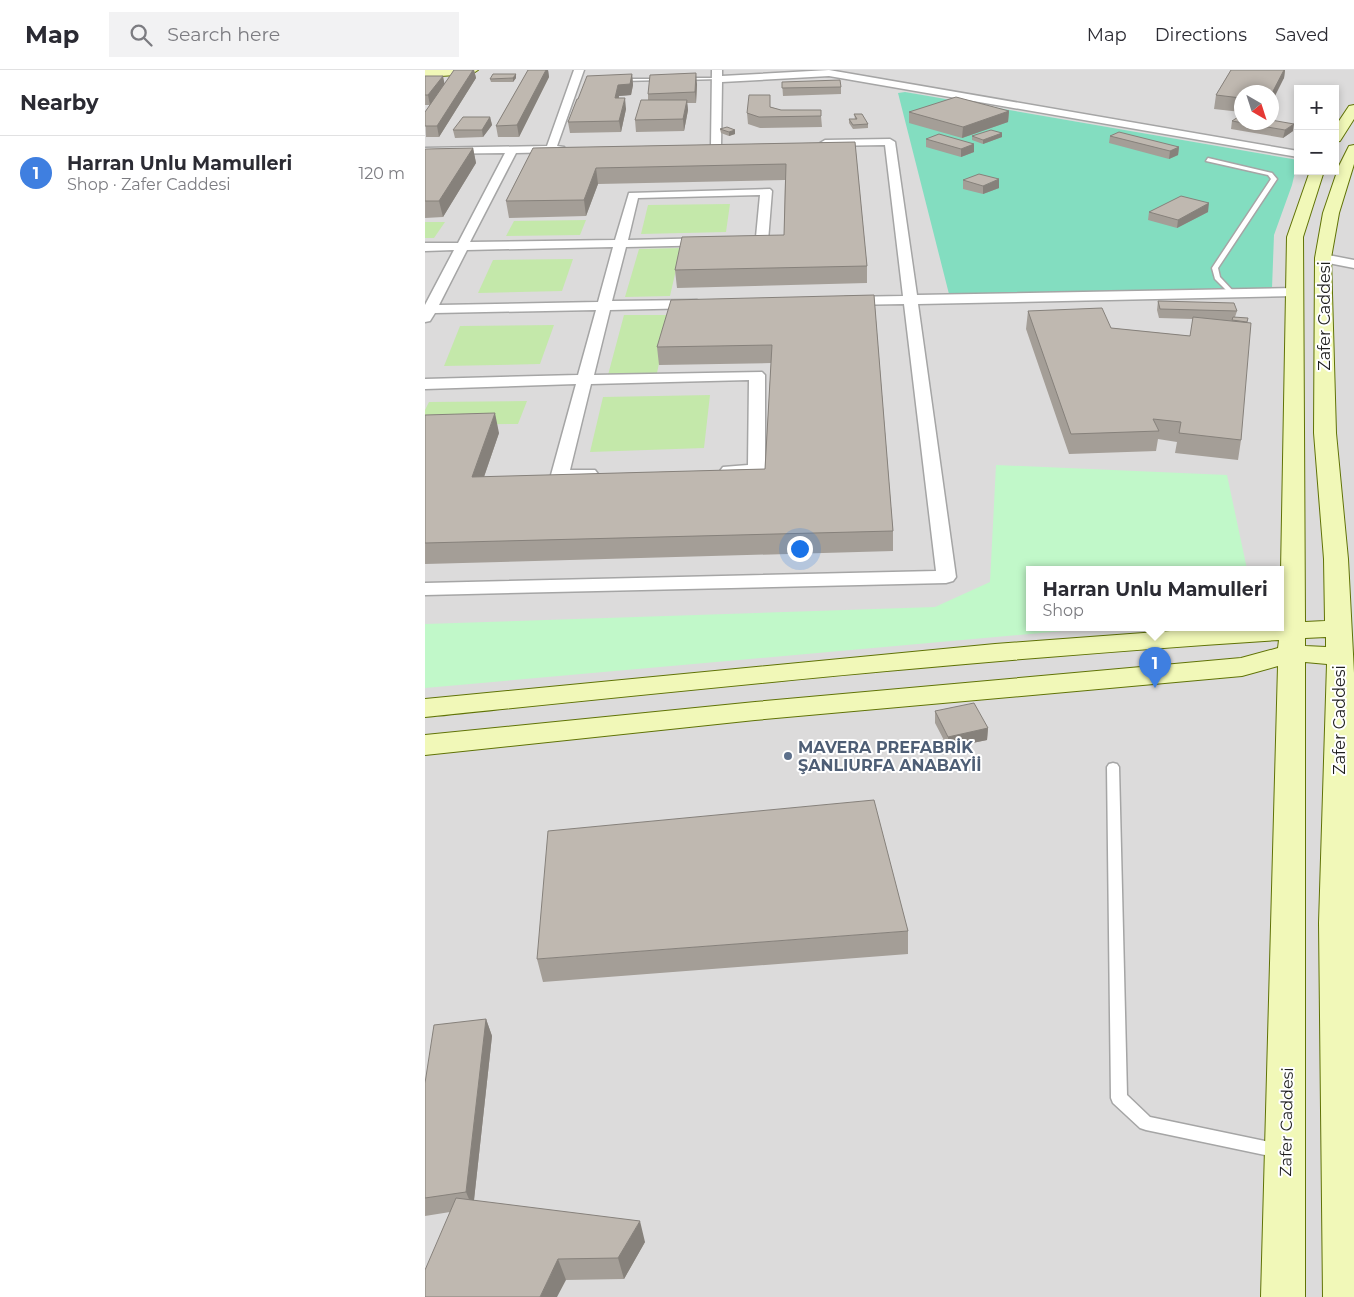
<!DOCTYPE html>
<html lang="en">
<head>
<meta charset="utf-8">
<style>
  :root { --surface:#fff; --page:#f2f2f3; --text:#2b2b33; --muted:#7c7c81; --line:#e1e1e2; --accent:#ea580c }
  body { margin:0; font-family:Montserrat,sans-serif; background:var(--page); color:var(--text) }
  .controls { position:absolute; right:15px; top:15px; display:grid; overflow:hidden; border-radius:0px; box-shadow:0 2px 8px #0003 }
  .controls button { width:45px; height:45px; display:grid; place-items:center; padding:0; border:0; border-bottom:1px solid var(--line); background:var(--surface); color:var(--text); font:25px sans-serif }
  .compass { position:absolute; left:809px; top:15px; width:45px; height:45px; border-radius:50%; background:var(--surface); box-shadow:0 2px 8px #0003; rotate:141deg }
  .you { position:absolute; left:374px; top:478px; width:18px; height:18px; margin:-12px; border:4px solid #fff; border-radius:50%; background:#1a73e8; box-shadow:0 0 0 8px #1a73e833 }
  .badge { display:grid; place-items:center; width:32px; height:32px; border-radius:50%; background:var(--accent); color:#fff; font-size:16px; font-weight:700 }
  .pin { position:absolute; translate:-50% -41px; filter:drop-shadow(0 1px 2px #0008) }
  .pin::after { content:''; position:absolute; top:26px; width:18px; height:15px; background:inherit; clip-path:polygon(0 0,100% 0,50% 100%) }
  .popup { position:absolute; left:601px; top:496px; width:258px; height:65px; box-sizing:border-box; display:grid; place-content:center; border-radius:0px; background:var(--surface); filter:drop-shadow(0 1px 4px #0005); font-size:16px; white-space:nowrap; color:var(--muted) }
  .popup b { font-size:19px; color:var(--text) }
  .popup::after { content:''; position:absolute; left:50%; top:100%; margin-left:-10px; border:10px solid transparent; border-top-color:var(--surface) }
  .list { margin:0; padding:0; list-style:none }
  h2 { display:flex; justify-content:space-between; align-items:center; height:65px; margin:0; padding:0 20px; font-size:21px }
  h2 small { font-size:16px; font-weight:400; color:var(--muted) }
  .list li { display:grid; grid-template-columns:32px 1fr auto; gap:15px; align-items:center; box-sizing:border-box; height:75px; padding:0 20px; border-top:1px solid var(--line) }
  .list b { display:block; font-size:19px; white-space:nowrap }
  .list p { margin:0; font-size:16px; white-space:nowrap; color:var(--muted) }
  .list em { font-size:16px; font-style:normal; color:var(--muted) }
  .icon { flex:none; width:28px; height:28px; fill:none; stroke:currentColor; stroke-width:2; stroke-linecap:round; stroke-linejoin:round }
  .map { position:relative; flex:none; width:929px; height:1227px; overflow:hidden }
  header { display:flex; align-items:center; gap:30px; box-sizing:border-box; height:70px; padding:0 25px; background:var(--surface); border-bottom:1px solid var(--line) }
  header strong { font-size:24px }
  nav { display:flex; gap:28px; margin-inline-start:auto; font-size:18px }
  .search { width:350px; height:45px; background:var(--page); display:flex; align-items:center; gap:12px; box-sizing:border-box; padding:0 18px; border-radius:0px; color:var(--muted); font-size:19px }
  main { display:flex }
  aside { flex:1; background:var(--surface) }
  .map>svg:first-child { display:block }
  .residential { fill:#dcdbdb; fill-rule:evenodd }
  .grass { fill:#c4e8aa }
  .park { fill:#c1f8c9 }
  .pitch { fill:#83ddc0 }
  .lines { fill:none; stroke-linecap:round; stroke-linejoin:round }
  .lane-casing { stroke:#a5a5a5; stroke-width:3 }
  .street-casing { stroke:#a5a5a5; stroke-width:3 }
  .secondary-casing { stroke:#607306; stroke-width:2 }
  .lane { fill:#fff; fill-rule:evenodd }
  .street { fill:#fff; fill-rule:evenodd }
  .secondary { fill:#f1f8b8; fill-rule:evenodd }
  .wall { fill:#a49e97 }
  .shaded-wall { fill:#86817b }
  .building { fill:#bfb8b0; stroke:#86817b }
  .service-dot { fill:#5c6f8a; stroke:#fff; stroke-width:2 }
  .labels { text-anchor:middle; stroke-width:4; stroke-linejoin:round; paint-order:stroke }
  .street-label { font-size:16px; fill:#1e1e1e; stroke:#fff }
  .service-label { font-size:16px; font-weight:bold; fill:#4e5e75; stroke:#fff; text-anchor:start }
</style>
</head>
<body>
<header>
<strong>Map</strong>
<div class="search"><svg class="icon" aria-label="search" viewBox="0 0 24 24"><circle cx="10" cy="10" r="6"/><path d="M15 15l6 6"/></svg>Search here</div>
<nav><a>Map</a><a>Directions</a><a>Saved</a></nav>
</header>
<main>
<aside>
<h2>Nearby<small></small></h2>
<ul class="list">
<li><span class="badge" style="background:#3f7fe0">1</span><div><b>Harran Unlu Mamulleri</b><p>Shop · Zafer Caddesi</p></div><em>120 m</em></li>
</ul>
</aside>
<div class="map">
<svg width="929" height="1227" viewBox="0 0 929 1227">
  <rect width="100%" height="100%" fill="#efece4"/>
  <path class="residential" d="M0,0H929V1227H0ZM873,19H910V101H873ZM816,22H846V52H816ZM605,499H855V557H605Z"/>
  <path class="grass" d="M305,134L301,162L216,164L223,135Z
    M161,150L155,165L81,166L89,151Z
    M0,152H20L9,168H0Z
    M256,178L245,226L200,227L214,179Z
    M148,189L137,221L53,223L68,190Z
    M199,245H244L232,303L183,305Z
    M129,255L115,294L19,296L35,256Z
    M285,325L279,378L165,382L178,327Z
    M102,331L93,354L0,355V340L4,332Z"/>
  <path class="park" d="M571,395L802,405L822,499H605V557H683L0,618V554L510,537L565,512Z"/>
  <path class="pitch" d="M480,22L873,90L867,115L849,165L847,218L524,224L473,23Z"/>
  <g class="lines">
    <g class="lane-casing">
      <path id="lane" d="M254,8H292L294,9L256,10Z
        M192,9H238L240,10L194,11Z
        M783,88L847,103L852,109L793,198L795,207L810,223L806,225L790,209L787,198L846,109L843,105L781,91Z
        M688,693L692,694L694,697L702,1025L725,1047L854,1074L860,1076L862,1081L860,1086L854,1088L721,1060L715,1058L688,1033L686,1028L682,697L684,694Z"/>
    </g>
    <g class="street-casing">
      <path id="street" d="M149,0H159L132,76L139,77L140,79L135,82L91,83L45,172L190,170L204,123L345,119L347,121L343,171L341,174L201,177L187,231L272,230L279,234L272,238L185,240L169,305L337,302L340,305V400L337,404L304,406L298,405L295,401L298,397L323,395L324,310L166,314L145,400H170L173,404L170,408C158,411 141,412 129,409L126,405L151,314L0,319V309L153,305L171,240L10,243L5,251L0,252V235L29,180L0,181V173H33L80,83L0,84V78L122,76ZM335,125L331,167L203,170L213,128ZM188,177L173,232L14,235L42,180Z
        M287,0H297V6L404,0L873,81V87L404,6L297,12L296,76L291,79L286,76Z
        M465,69L470,72L492,225L870,218L877,222L870,226L493,234L531,507L528,511L521,513L0,525V513L511,501L479,234L420,235L413,231L420,227L478,226L460,75L400,76L395,73L400,70Z
        M898,184L929,190V198L893,191L892,188L893,185Z"/>
    </g>
    <g class="secondary-casing">
      <path id="secondary" d="M0,0H53L47,4L0,7Z
        M929,35V49L915,71L910,72V57L924,36Z
        M929,75V94L914,143L906,188L911,363L923,489L929,603V1227H898L894,853L902,594L880,592V1227H836L853,596L817,606L330,650L0,685V665L330,632L816,588L853,578L854,570C568,588 284,618 0,647V629L570,574L799,557H855L862,167L885,101H899L878,167L880,552L900,551L899,489L889,363L890,188L898,143L914,96L924,76ZM901,567V577L880,576V568Z"/>
    </g>
    <use href="#lane" class="lane"/>
    <use href="#street" class="street"/>
    <use href="#secondary" class="secondary"/>
  </g>
  <path class="wall" d="M29,0H49L51,8L14,67H1L0,42L5,35H0V6L19,14Z
    M103,0H123L124,7L94,67H73L71,56Z
    M806,0H860L859,8L846,22H816V42L789,39L791,25Z
    M91,4V8L88,12H66L65,9Z
    M207,4L208,15L206,25L194,26V28L201,39L196,62L145,63L143,52L153,29Z
    M357,12L416,17V24L358,26Z
    M272,14L271,33H262L263,40L259,61L211,62L210,50L223,30V24Z
    M346,37L356,40L396,46L397,57L335,58L323,54L322,43Z
    M584,41L583,52L537,68L484,53V42Z
    M429,44L443,54V58L428,59L424,53V49H430Z
    M65,47L67,55L58,67L30,68L28,60Z
    M807,51L868,61L858,68L806,59Z
    M295,59L310,60V64L304,66L296,63Z
    M577,63V67L558,74L547,70V66Z
    M685,66L754,77L753,85L744,89L684,73Z
    M501,69L549,74V82L536,87L501,77Z
    M430,72L442,196V213L252,218L250,200L359,165L360,110L173,114L161,146L84,148L81,131L108,78Z
    M48,78L51,93L18,147L0,148V79Z
    M538,110L574,118L558,124L538,119Z
    M724,142H783L752,158L723,150Z
    M449,225L468,461V481L0,494V345L74,363L59,407L340,399L346,293L234,295L232,277Z
    M733,231L812,241L810,247L822,253L816,370L813,390L750,383L752,372L733,369L731,381L644,384L601,259L603,241L686,258L765,266L768,249L734,248L732,240Z
    M510,641L563,658L562,670L523,678L510,653Z
    M483,861V884L118,912L112,889Z
    M61,949L67,966L49,1130L220,1172L199,1209L141,1210L25,1142L0,1146V1013Z"/>
  <path class="shaded-wall" d="M48,0H49L51,8L14,67L12,56Z
    M121,0H123L124,7L94,67L92,55Z
    M859,0H860L859,8L846,34V25Z
    M271,3L272,14L271,33L270,22Z
    M91,4V8L88,12V8Z
    M207,4L208,15L206,25L194,26L191,39L190,28L193,15Z
    M18,6L20,16L5,35L3,25Z
    M200,28L201,39L196,62L194,51Z
    M262,30L263,40L259,61L258,49Z
    M584,41L583,52L537,68L538,57Z
    M65,47L67,55L58,67L57,60Z
    M869,54L868,61L858,68L860,60Z
    M310,60V64L304,66V62Z
    M577,63V67L558,74V70Z
    M549,74V82L536,87V79Z
    M754,77L753,85L744,89L745,81Z
    M48,78L51,93L18,147L14,131Z
    M171,98L173,114L161,146L159,130Z
    M574,109V118L558,124V116Z
    M784,133L783,142L752,158L753,150Z
    M70,343L74,363L52,427L47,407Z
    M563,658L562,670L523,678V667Z
    M61,949L67,966L48,1139L41,1122Z
    M215,1151L220,1172L199,1209L193,1188Z
    M133,1189L141,1210L132,1227H115Z"/>
  <path class="building" d="M29,0H48L12,56H0V42Z
    M103,0H121L92,55L71,56Z
    M806,0H859L846,25V22H816V28L791,25Z
    M271,3L270,22L223,24L225,5Z
    M68,4H91L88,8L65,9Z
    M207,4L205,14L193,15L190,28H200L194,51L143,52L152,29H153L162,6Z
    M0,6H18L3,25H0Z
    M415,10L416,17L357,18V12Z
    M324,25H345V37L356,40H396V46L334,47L322,43Z
    M531,27L584,41L538,57L484,42Z
    M216,30H262L258,49L210,50Z
    M429,44H437L443,54L428,55L424,49H432Z
    M816,45V52H846V50L869,54L860,60L807,51Z
    M38,47H65L57,60H28Z
    M302,57L310,60L304,62L295,59Z
    M566,60L577,63L558,70L547,66Z
    M694,62L754,77L745,81L685,66Z
    M514,64L549,74L536,79L501,69Z
    M430,72L442,196L250,200L257,167L359,165L361,94L171,98L159,130L81,131L108,78Z
    M48,78L14,131H0V79Z
    M554,104L574,109L558,116L538,110Z
    M756,126L784,133L753,150L724,142Z
    M449,225L468,461L0,473V345L70,343L47,407L340,399L347,275L232,277L246,230Z
    M733,231L809,233L812,241L735,239Z
    M677,238L686,258L765,266L768,247L826,253L816,370L754,363L756,352L728,349L734,361L646,364L603,241Z
    M808,247L823,248L822,252L807,250Z
    M549,633L563,658L523,667L510,641Z
    M449,730L483,861L112,889L123,761Z
    M61,949L41,1122L0,1128V1013L9,955Z
    M31,1128L215,1151L193,1188L133,1189L115,1227H0V1200Z"/>
  <circle class="service-dot" cx="363" cy="686" r="5"/>
  <g class="labels">
    <g class="street-label">
      <text transform="translate(899 246) rotate(-90)" y="6">Zafer Caddesi</text>
      <text transform="translate(914 650) rotate(-90)" y="6">Zafer Caddesi</text>
      <text transform="translate(861 1052) rotate(-89)" y="6">Zafer Caddesi</text>
    </g>
    <g class="service-label">
      <text x="373" y="683">MAVERA PREFABRİK<tspan x="373" dy="18">ŞANLIURFA ANABAYİİ</tspan></text>
    </g>
  </g>
</svg>
<div class="controls">
<button>+</button>
<button>−</button>
</div>
<svg class="compass" viewBox="-18 -18 36 36"><path d="M0-13l5 13h-10z" fill="#e53935"/><path d="M0 13l5-13h-10z" fill="#7c7c81"/></svg>
<div class="you"></div>
<div class="pin badge" style="left:730px;top:618px;background:#3f7fe0">1</div>
<div class="popup"><b>Harran Unlu Mamulleri</b>Shop</div>
</div>
</main>
</body>
</html>
